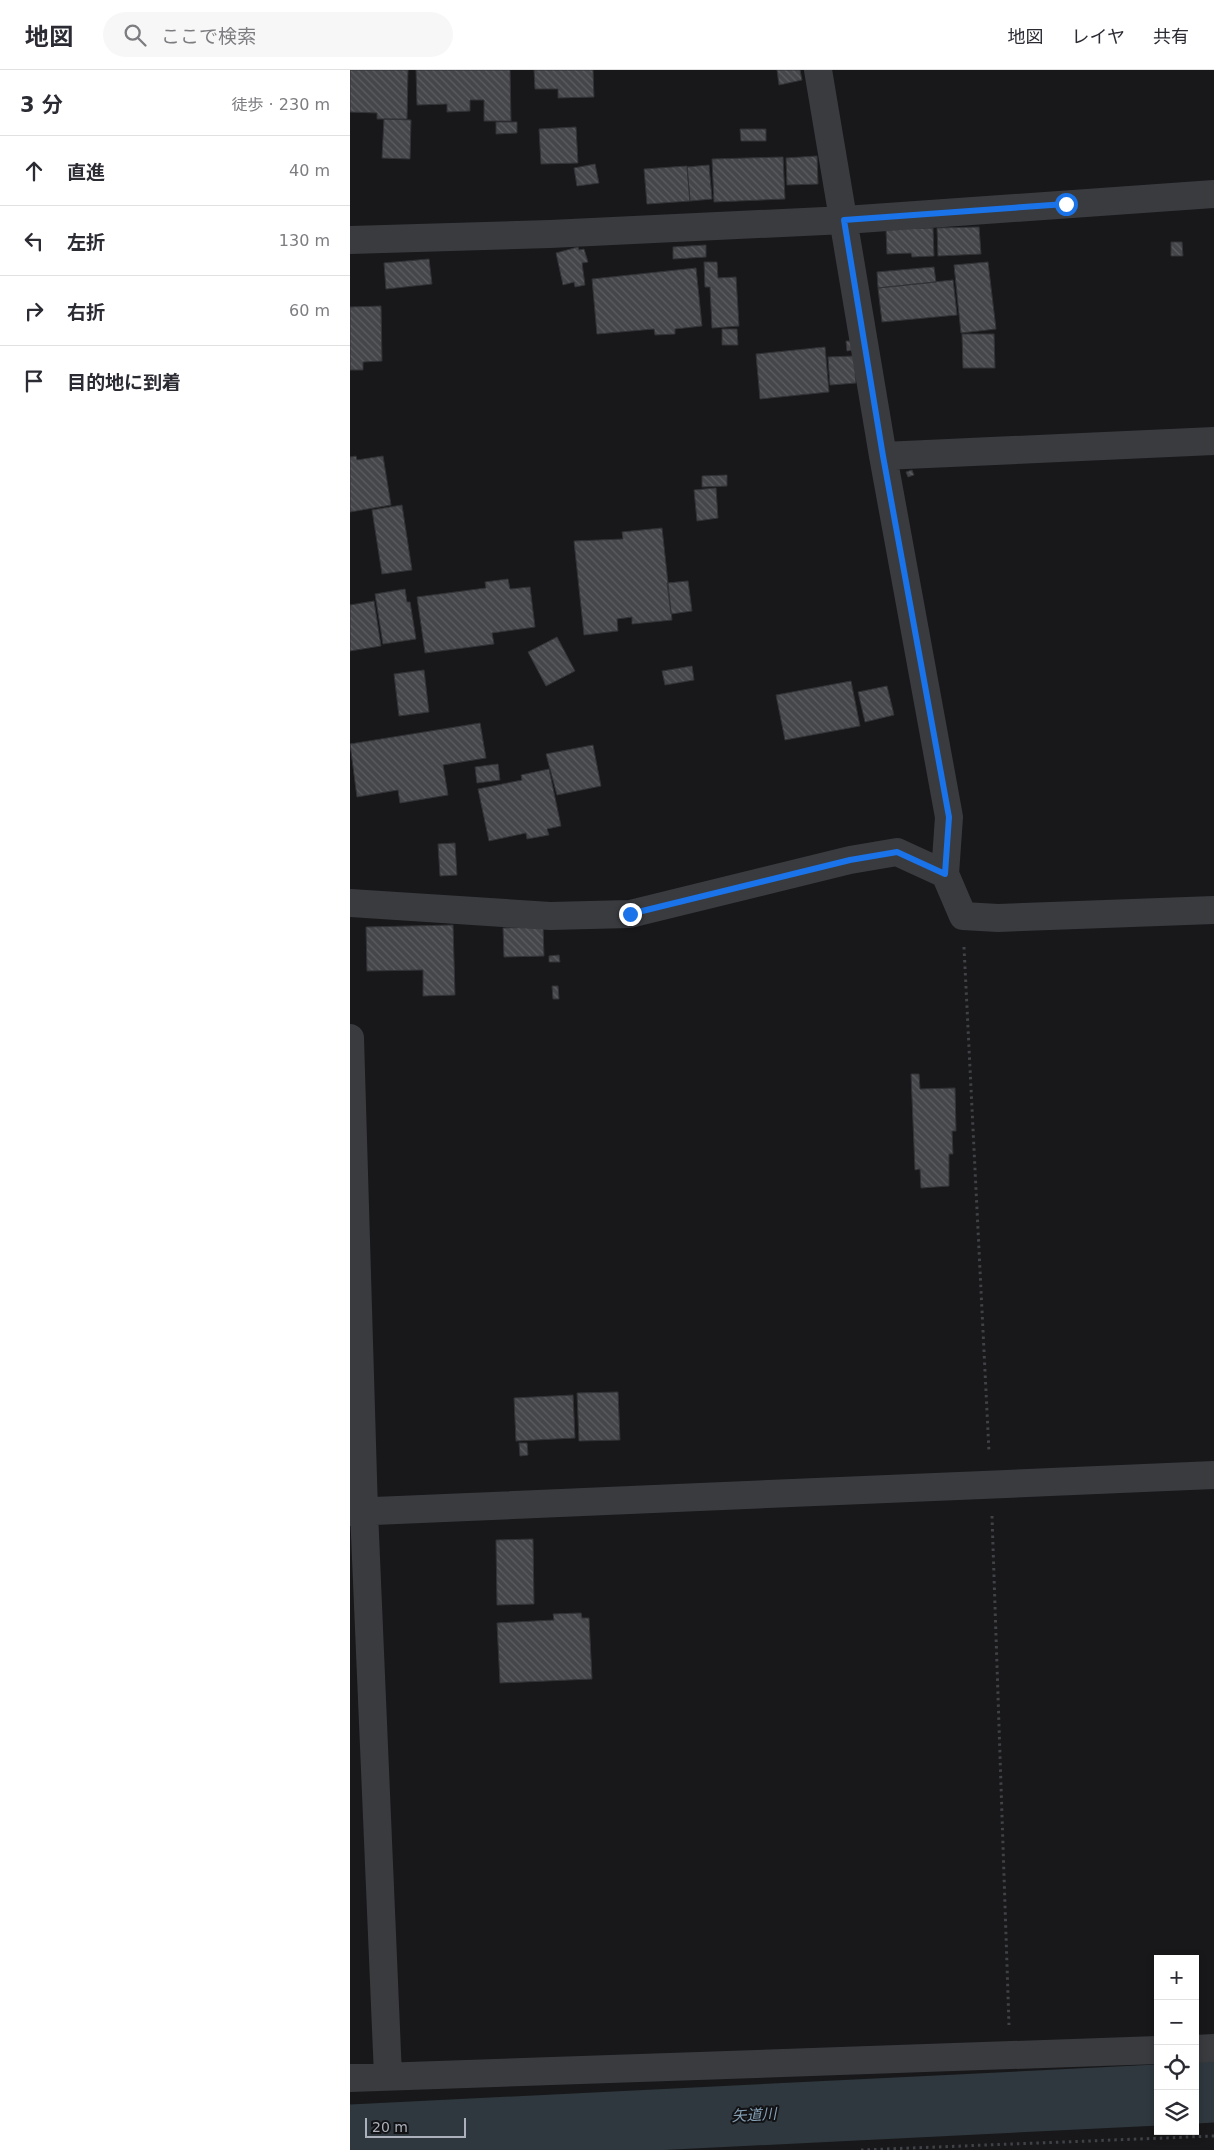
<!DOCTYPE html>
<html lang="ja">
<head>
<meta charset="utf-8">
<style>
  :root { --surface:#fff; --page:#f7f7f7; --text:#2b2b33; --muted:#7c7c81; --line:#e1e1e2 }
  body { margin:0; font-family:"DejaVu Sans","Noto Sans JP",sans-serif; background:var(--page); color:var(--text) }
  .controls { position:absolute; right:15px; bottom:15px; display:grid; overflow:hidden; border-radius:0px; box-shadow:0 2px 8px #0003 }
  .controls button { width:45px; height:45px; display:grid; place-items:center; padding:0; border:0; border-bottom:1px solid var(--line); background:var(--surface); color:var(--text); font:25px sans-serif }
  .scale { position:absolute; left:15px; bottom:12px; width:101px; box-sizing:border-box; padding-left:5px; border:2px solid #abb0ba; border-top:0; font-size:14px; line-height:18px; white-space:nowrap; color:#abb0ba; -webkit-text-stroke:4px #131316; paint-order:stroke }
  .stop { position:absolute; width:15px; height:15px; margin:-11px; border:4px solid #1a73e8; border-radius:50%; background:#fff }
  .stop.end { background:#1a73e8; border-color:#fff; box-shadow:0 1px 5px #0008 }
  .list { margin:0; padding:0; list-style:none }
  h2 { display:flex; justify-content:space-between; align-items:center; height:65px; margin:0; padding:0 20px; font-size:21px }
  h2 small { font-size:16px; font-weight:400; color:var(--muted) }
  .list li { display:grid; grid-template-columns:32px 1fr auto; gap:15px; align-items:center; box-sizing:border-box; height:70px; padding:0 20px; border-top:1px solid var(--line) }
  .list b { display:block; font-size:19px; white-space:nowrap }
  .list em { font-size:16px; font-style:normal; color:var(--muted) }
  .icon { flex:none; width:28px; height:28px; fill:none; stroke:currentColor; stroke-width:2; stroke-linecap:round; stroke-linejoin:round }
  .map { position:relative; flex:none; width:864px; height:2080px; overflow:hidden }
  header { display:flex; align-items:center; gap:30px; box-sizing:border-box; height:70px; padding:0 25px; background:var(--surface); border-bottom:1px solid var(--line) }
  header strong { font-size:24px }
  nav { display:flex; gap:28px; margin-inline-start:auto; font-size:18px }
  .search { width:350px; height:45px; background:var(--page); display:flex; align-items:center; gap:12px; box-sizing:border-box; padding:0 18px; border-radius:28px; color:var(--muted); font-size:19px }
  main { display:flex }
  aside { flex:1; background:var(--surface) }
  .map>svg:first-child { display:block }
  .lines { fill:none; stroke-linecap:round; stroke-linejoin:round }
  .river { stroke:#2e383e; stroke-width:61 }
  .building { fill:url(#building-back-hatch); stroke:#323336 }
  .path { stroke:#3f4246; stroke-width:3; stroke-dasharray:2.5 4; stroke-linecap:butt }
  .minor { stroke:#393b3f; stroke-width:28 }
  .route { stroke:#1a73e8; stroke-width:6 }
  .labels { text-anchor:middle; stroke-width:4; stroke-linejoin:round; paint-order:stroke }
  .water-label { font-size:15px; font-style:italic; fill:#839fb4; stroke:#131316 }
</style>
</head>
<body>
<header>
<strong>地図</strong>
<div class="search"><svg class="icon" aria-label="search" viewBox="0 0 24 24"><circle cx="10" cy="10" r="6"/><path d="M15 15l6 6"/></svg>ここで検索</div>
<nav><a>地図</a><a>レイヤ</a><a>共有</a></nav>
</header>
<main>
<aside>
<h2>3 分<small>徒歩 · 230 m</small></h2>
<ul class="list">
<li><svg class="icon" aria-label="ahead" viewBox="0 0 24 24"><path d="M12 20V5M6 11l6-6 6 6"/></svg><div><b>直進</b></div><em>40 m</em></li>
<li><svg class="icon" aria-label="left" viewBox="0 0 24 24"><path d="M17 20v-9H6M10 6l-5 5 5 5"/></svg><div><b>左折</b></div><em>130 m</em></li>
<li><svg class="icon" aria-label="right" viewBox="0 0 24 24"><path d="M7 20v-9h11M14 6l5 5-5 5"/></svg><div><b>右折</b></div><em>60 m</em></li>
<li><svg class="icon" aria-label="arrive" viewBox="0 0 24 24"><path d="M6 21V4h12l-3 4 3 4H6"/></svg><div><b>目的地に到着</b></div></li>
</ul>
</aside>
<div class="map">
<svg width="864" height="2080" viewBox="0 0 864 2080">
  <defs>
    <pattern id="building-back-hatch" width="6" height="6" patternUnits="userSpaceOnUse" patternTransform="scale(1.25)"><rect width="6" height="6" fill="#45464a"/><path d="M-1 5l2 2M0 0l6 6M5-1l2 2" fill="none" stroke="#5d5e62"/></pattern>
  </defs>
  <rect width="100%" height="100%" fill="#18181a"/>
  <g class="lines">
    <path class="river" d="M845,2023L864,2022
      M0,2065L808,2025"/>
  </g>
  <path class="building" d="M0,0H58L57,49H27V43L0,42Z
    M66,0H160L161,51H134V30H120V41L97,42V34L67,35Z
    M184,0H243L244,27L208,28V19H185Z
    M427,0H450L452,10L429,15Z
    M34,49L61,50L60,89L32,88Z
    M146,52H167V63L146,64Z
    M226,57L228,93L191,94L189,59Z
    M390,59H416V71H391Z
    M467,86L468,114L437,115L436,88Z
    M433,87L435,129L364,132L362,89Z
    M245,94L249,113L227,116L224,98Z
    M359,95L362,129L340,131L337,97Z
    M337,96L340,131L297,134L294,99Z
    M629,157L631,184L588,186L587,158Z
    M583,158L584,186L562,187L561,183L537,184L536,159Z
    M821,172H832L833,186H821Z
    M356,175V187L323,189V177Z
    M228,177L229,180L234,179L238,192L232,193L235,215L225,217L224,212L213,215L206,183Z
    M79,189L82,214L36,219L34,193Z
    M354,192H367L368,208L386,207L389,256L362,258L360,217H355Z
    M638,192L646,259L611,263L604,195Z
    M584,197L586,212L528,218L527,202Z
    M346,198L352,256L325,259V264L305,265L304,259L247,264L242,209Z
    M603,210L607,245L532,252L528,218Z
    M31,236L32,291L13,292V300H0V237Z
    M372,259H387L388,275H372Z
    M612,264H644L645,298H613Z
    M496,271H501L503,280L497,281Z
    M475,277L479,322L410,329L406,284Z
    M504,286L506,313L480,315L478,287Z
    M6,386L7,390L33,386L41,435L0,442V387Z
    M562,400L564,405L558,407L556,402Z
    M377,405V416L352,417V406Z
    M366,418L368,448L347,451L344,420Z
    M52,435L62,500L32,504L22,440Z
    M312,458L322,550L282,554V547L267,549L268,561L234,565L224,471L273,469L272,462Z
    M158,509L160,519L180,517L185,557L142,563L144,574L75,583L67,527L136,518L135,512Z
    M338,511L342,541L321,544L317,513Z
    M55,519L57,532H60L66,569L33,574L25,524Z
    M24,531L31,576L0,581V535Z
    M207,567L225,601L196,616L178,582Z
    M342,596L344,610L315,615L312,601Z
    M74,600L79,642L49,646L44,604Z
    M501,611L510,656L435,670L426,625Z
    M537,616L544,645L515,652L508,622Z
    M130,653L136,688L93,695L98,725L50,733L48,720L7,727L0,674Z
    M243,675L251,716L207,725L196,684Z
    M148,694L150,710L127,713L125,697Z
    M199,699L211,756L197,759L199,765L177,769L176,763L139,771L128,719L172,710L171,705Z
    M105,773L107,805L90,806L88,774Z
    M103,855L105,925L73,926V900L17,901L16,857Z
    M193,857L194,886L154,887L153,858Z
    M209,885L210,892H199V886Z
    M202,916H208L209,929H203Z
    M561,1004H569L570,1019L605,1018L606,1061H602L603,1084H599V1116L571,1118L570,1099L565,1100Z
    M268,1322L270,1370L229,1371L227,1323Z
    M223,1325L225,1368L166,1371L164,1328Z
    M169,1373H177L178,1385L170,1386Z
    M183,1469L184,1534L147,1535L146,1470Z
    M231,1543L232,1548H239L242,1609L150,1613L147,1553L204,1550L203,1544Z"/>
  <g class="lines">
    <path class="path" d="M614,877L639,1382
      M642,1446L659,1955
      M511,2080L864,2066"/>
    <path class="minor" d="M468,0L533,386L599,747L595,804L613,846L648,848L864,840
      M0,170L200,164L495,150L864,124
      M533,386L864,371
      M0,833L200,846L280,844L500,790L547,782L595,804
      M0,968L14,1441L38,2006
      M0,1442L864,1405
      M845,1979L864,1978
      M0,2008L808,1980"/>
  </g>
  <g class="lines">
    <path class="route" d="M280,844L500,790L547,782L595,804L599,747L533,386L494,150L716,134"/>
  </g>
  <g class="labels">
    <g class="water-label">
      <text transform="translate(404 2045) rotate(-3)" y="5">矢道川</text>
    </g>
  </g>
</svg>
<div class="controls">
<button>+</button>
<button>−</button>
<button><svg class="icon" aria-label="locate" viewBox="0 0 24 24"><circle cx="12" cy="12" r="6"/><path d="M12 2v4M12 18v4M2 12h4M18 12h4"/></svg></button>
<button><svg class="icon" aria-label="layers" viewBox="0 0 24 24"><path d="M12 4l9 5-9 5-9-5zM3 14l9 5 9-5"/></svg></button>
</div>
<div class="scale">20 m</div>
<div class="stop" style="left:716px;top:134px"></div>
<div class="stop end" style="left:280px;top:844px"></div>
</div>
</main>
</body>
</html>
